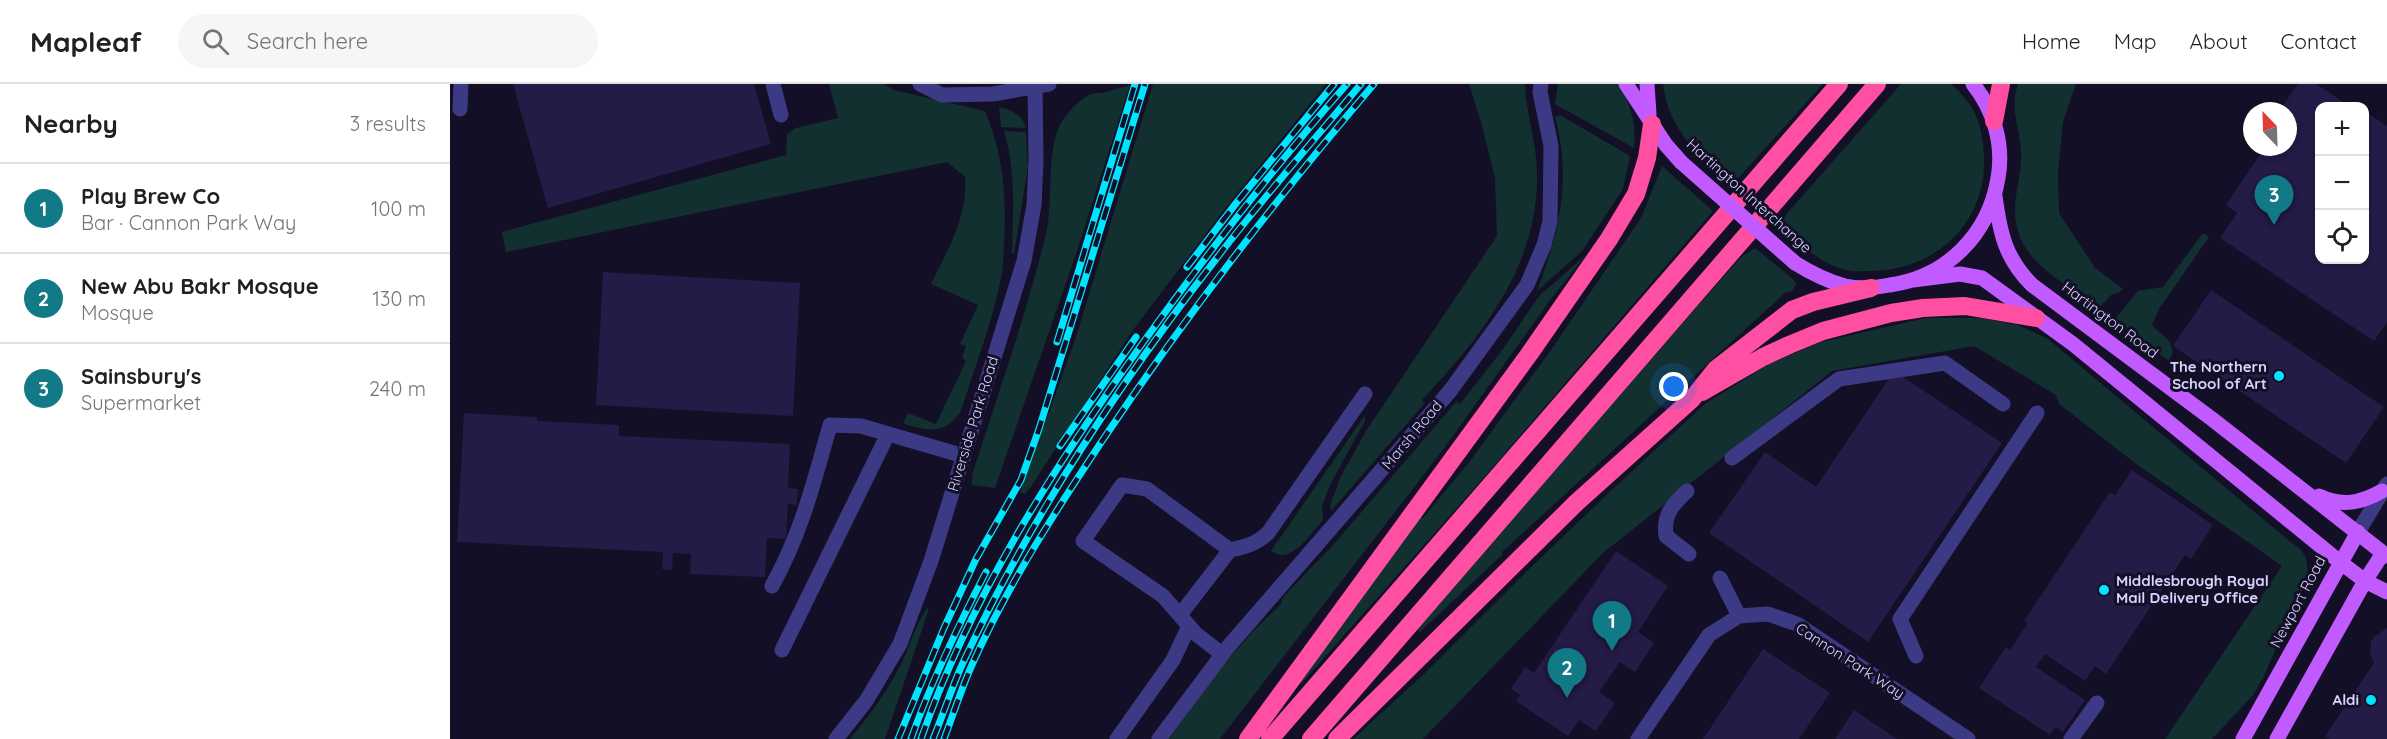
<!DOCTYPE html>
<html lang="en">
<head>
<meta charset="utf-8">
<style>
  :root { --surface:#fff; --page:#f6f6f6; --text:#202124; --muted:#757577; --line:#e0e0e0; --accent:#127987 }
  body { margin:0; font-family:Quicksand,sans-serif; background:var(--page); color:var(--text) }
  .controls { position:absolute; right:18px; top:18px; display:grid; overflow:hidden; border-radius:12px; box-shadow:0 3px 9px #0003 }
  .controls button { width:54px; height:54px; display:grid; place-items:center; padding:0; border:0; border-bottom:2px solid var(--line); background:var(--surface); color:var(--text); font:30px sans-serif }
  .compass { position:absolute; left:1793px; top:18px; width:54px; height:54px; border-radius:50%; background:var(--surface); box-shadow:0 3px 9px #0003; rotate:337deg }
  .you { position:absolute; left:1224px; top:303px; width:21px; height:21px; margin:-15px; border:4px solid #fff; border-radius:50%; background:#1a73e8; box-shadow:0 0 0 9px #1a73e833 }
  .badge { display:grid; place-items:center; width:39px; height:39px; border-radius:50%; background:var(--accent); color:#fff; font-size:20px; font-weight:700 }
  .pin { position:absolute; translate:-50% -50px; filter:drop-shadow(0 2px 3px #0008) }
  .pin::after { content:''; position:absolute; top:32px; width:21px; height:18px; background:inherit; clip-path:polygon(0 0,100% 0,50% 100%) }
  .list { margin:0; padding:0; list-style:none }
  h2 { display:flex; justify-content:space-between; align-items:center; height:78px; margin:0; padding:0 24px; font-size:26px }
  h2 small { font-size:20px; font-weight:400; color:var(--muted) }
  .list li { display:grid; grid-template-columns:39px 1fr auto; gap:18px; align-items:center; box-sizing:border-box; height:90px; padding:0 24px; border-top:2px solid var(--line) }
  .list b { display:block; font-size:22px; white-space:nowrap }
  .list p { margin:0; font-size:20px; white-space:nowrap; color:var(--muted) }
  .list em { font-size:20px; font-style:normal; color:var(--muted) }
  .icon { flex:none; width:33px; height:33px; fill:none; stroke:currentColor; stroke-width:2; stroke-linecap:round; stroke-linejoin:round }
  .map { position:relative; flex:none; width:1937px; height:655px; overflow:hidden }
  header { display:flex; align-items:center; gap:36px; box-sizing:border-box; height:84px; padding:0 30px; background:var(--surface); border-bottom:2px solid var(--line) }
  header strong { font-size:28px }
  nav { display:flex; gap:33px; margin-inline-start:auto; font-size:21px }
  .search { width:420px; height:54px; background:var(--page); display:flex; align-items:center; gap:15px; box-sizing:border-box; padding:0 21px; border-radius:33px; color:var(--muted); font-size:22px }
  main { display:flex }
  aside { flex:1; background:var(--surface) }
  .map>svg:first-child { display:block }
  .green { fill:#12302f }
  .building { fill:#241b47 }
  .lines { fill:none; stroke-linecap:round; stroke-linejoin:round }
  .minor { stroke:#3d3a85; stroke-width:15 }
  .major { stroke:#c25bff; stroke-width:15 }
  .highway { stroke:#ff4fa3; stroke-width:18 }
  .rail-casing { stroke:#00e5ff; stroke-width:7 }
  .rail { stroke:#130f26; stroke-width:4.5; stroke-dasharray:14; stroke-linecap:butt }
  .major-bridge { stroke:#c25bff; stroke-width:15 }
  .poi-dot { fill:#00e5ff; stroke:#130f26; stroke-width:2 }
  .labels { text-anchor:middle; stroke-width:6; stroke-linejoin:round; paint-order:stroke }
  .street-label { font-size:15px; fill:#d9d4ff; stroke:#130f26 }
  .poi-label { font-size:15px; font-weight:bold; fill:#d9d4ff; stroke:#130f26; text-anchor:end }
</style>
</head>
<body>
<header>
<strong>Mapleaf</strong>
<div class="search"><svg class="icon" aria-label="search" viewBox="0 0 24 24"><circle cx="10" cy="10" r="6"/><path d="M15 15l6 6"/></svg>Search here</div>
<nav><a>Home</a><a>Map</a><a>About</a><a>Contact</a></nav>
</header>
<main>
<aside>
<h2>Nearby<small>3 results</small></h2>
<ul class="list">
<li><span class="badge">1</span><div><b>Play Brew Co</b><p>Bar · Cannon Park Way</p></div><em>100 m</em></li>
<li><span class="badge">2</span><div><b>New Abu Bakr Mosque</b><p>Mosque</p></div><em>130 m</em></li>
<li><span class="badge">3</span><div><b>Sainsbury's</b><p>Supermarket</p></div><em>240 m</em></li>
</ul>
</aside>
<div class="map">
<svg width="1937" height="655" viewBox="0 0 1937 655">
  <rect width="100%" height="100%" fill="#130f26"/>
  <path class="green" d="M379,0H434L444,6L535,27C553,70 557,111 554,158C553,169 554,183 551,194C542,239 525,283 511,327C495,351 478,348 453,339L458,329L486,340L516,277L512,274L516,262L510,260L528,221L481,200C498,166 518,131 515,93L497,78L56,168L52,148L336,71L337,50L346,44L388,34Z
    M703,0H876L773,127L683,246L580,404L574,410L570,408L626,253Z
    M1019,0H1075C1076,30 1087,59 1087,90C1089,181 1031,253 972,316L975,319L881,427L880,421L891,392L916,347L1047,152L1045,94L1031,38Z
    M1108,0H1170C1180,20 1187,41 1184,64L1105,20Z
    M1213,0H1373L1281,102C1250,73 1218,45 1213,0Z
    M1451,0H1501C1526,22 1532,39 1534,72C1537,140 1485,187 1419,187C1411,187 1403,188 1396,186C1372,181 1346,157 1327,141Z
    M1568,0H1626L1613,38L1608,88L1609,129L1645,184L1673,205L1668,209L1661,211L1649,224C1611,196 1563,176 1565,123C1566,105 1572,87 1571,68C1570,42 1559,27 1568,0Z
    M680,1L628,164L545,404L522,401V391C547,313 575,234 595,154C604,119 596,79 608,45C614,31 635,6 652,9Z
    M549,23C563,26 572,31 576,44L551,43Z
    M1110,31L1180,72L1173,105L1132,167L1087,207C1109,147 1122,97 1105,33Z
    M554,47L576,48L578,83L564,170L562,169C563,129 566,86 554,47Z
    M1212,82L1263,127L1043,383L851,600L846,595L971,433L973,434L1020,377L1101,266L1191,134Z
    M1753,149L1759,153L1709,225L1702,241L1720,258L1723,268L1719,277L1665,235L1688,207L1713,203Z
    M1305,164L1344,196L1346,201L1341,208H1336L1052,468L1053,470L970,548L965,544L1290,174Z
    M1136,171L1101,215L995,363L770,655H719L774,580L806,544L830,521L834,512L884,460L1006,318L1010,320L1053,265L1089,212Z
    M1476,234H1531L1568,241L1598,255L1838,456C1855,468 1857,470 1858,491L1813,594L1804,610L1762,655H1715L1832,482L1685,379L1609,320L1606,311L1524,262L1382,287L1153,469L973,655H903L973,591L1076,488L1167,401L1255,320L1319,280L1371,258Z
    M915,331V337L881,399L872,422L873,436C860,450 841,482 821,467Z
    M477,524L479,525L435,655H400C420,631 440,604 453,576C461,558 466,540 477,524Z"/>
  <path class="building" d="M63,0H304L321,60L98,124Z
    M1848,0H1866L1900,22H1870V176H1914V27L1937,42V238L1924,257L1770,154L1787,129L1776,121L1815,63H1838V27H1829Z
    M153,188L350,199L343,332L146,321Z
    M1761,206L1934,323L1896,379L1723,262Z
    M1444,287L1552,359L1418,558L1259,449L1315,368L1366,403Z
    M14,329L87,333V337L169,341V352L340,360L338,404L348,405L347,421L338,420L336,455L317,454L315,493L240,490L241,470L223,469L222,486L212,485L213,468L7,458Z
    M1682,386L1763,441L1741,475L1735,471L1656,590L1645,582L1635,597L1595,570L1586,583L1635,616L1613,648L1605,643L1600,651L1529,604L1556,563L1560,566L1578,539L1574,537L1660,408L1665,411Z
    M1166,467L1218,502L1188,548L1204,559L1185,588L1170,578L1149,608L1165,619L1146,647L1129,636L1118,652L1066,617L1070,611L1061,605L1075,583L1084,589Z
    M1937,544V655H1879L1875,652L1924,579L1920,569L1921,557L1925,552Z
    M1313,565L1380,609L1349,655H1253Z
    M1404,626L1447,655H1385Z"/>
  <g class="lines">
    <path class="minor" d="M323,0L331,31
      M470,0L492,11L543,10L599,0
      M10,25L11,0
      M1282,374L1389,295L1495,279L1553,320
      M1237,407C1222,421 1213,431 1216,452L1239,470
      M1908,448L1937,400
      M780,466C795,463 806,460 818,449L915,310
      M1270,494L1289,532
      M322,502C351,450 364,398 380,341L411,342L514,372
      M730,531L780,466L697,405L672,401L633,457L713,512L746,550L772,570
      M332,566L438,350
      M1466,572L1450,535L1587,329
      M386,655L416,617L450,560L481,477L574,177L584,121L586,78L585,0
      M667,655L723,576L739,542
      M709,655L778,563L1000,307L1077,201L1094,161L1100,137L1101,62L1090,8L1091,0
      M1188,655L1259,551L1289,532L1318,530L1347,540L1518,655
      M1621,655L1647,619"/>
    <path class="major" d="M1176,0L1216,61L1231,78
      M1197,0L1199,30
      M1545,112C1550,149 1555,174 1582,201L1762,335L1937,472
      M1345,179C1361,189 1377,197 1395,202C1410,205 1425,204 1440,201C1497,193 1539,150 1548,94C1554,61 1544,26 1523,0
      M1463,196L1510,190L1532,194L1623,260L1890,478L1915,497L1937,508
      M1869,412C1892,423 1911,419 1932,407
      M1793,655L1908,448
      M1827,655L1915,497L1933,469"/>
    <path class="highway" d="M1544,37L1551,0
      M1252,308L1313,273L1339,261L1373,247L1441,229L1473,224L1515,222L1586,234
      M798,655L1080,269L1159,155L1186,110L1197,74L1202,40
      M820,655L1389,0
      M861,655L1427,0
      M887,655L1126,419L1242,315L1266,285L1342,226L1363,218L1421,204"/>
    <g class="rail-casing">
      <path id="rail" d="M737,183L787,118L884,0
        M607,258L685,0
        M610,362L686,253
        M448,655L494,544L526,475L571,396L589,345L695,0
        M461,655C481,598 508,542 536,488
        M471,655C521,512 604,383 692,260C756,171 824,83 897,0
        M483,655C493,631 501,606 511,583C578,437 668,301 766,175C812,115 862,58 911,0
        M494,655C503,631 511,606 521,583C556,504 603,431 650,360C734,234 826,115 924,0"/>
    </g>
    <use href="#rail" class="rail"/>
    <path class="major-bridge" d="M1231,78L1345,179"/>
  </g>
  <g class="poi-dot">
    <circle cx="1829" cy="292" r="6"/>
    <circle cx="1654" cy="506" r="6"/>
    <circle cx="1921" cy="616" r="6"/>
  </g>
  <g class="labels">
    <g class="street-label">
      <text transform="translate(1299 112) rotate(42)" y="5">Hartington Interchange</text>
      <text transform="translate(1660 236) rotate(37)" y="5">Hartington Road</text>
      <text transform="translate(523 340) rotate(-73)" y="5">Riverside Park Road</text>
      <text transform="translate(962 351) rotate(-50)" y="5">Marsh Road</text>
      <text transform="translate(1848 518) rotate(-62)" y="5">Newport Road</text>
      <text transform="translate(1400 577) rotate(33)" y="5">Cannon Park Way</text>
    </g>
    <g class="poi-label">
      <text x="1817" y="288">The Northern<tspan x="1817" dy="17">School of Art</tspan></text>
      <text x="1666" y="502" text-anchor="start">Middlesbrough Royal<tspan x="1666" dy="17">Mail Delivery Office</tspan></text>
      <text x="1909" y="621">Aldi</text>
    </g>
  </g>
</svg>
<div class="controls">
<button>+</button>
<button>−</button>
<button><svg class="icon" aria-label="locate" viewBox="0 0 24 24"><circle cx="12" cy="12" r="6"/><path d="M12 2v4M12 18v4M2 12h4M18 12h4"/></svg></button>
</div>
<svg class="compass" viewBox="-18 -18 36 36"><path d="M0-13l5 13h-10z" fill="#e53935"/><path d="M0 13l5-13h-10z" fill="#757577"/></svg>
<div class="you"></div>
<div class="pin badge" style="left:1162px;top:567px">1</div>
<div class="pin badge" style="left:1117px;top:614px">2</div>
<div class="pin badge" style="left:1824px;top:141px">3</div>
</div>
</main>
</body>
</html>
